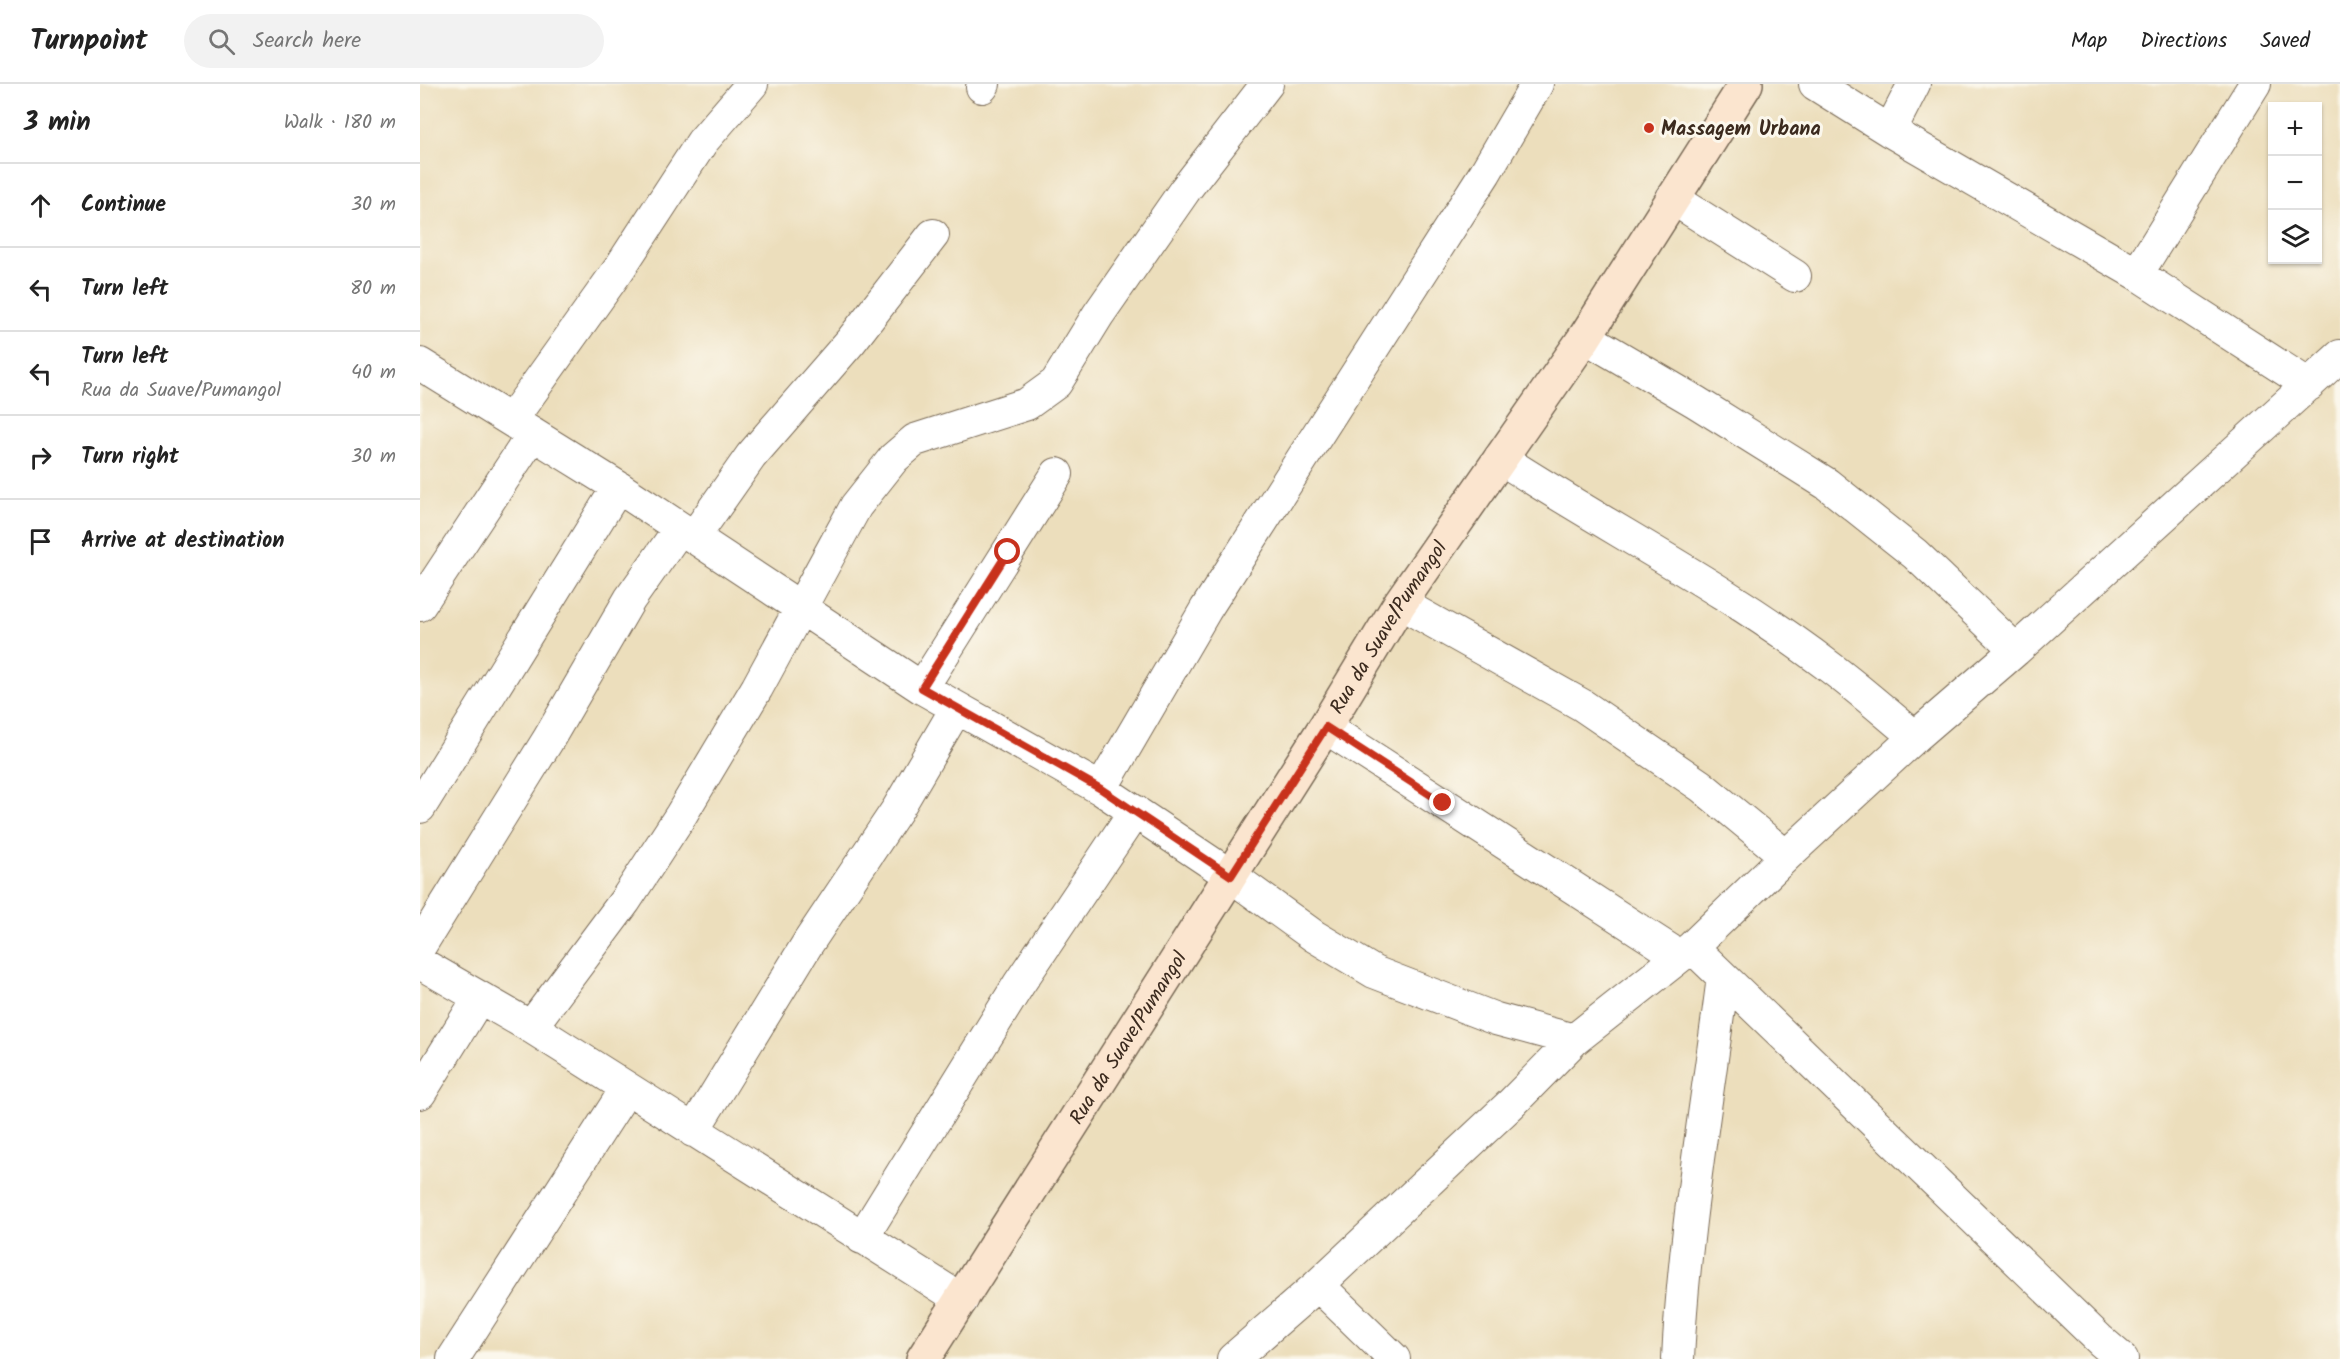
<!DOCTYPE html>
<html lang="en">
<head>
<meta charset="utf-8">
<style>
  :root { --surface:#fff; --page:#f2f2f2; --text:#222; --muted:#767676; --line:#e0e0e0 }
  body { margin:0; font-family:Kalam,sans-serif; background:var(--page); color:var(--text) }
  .controls { position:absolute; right:18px; top:18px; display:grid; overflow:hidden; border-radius:0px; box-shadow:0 2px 4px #0004 }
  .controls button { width:54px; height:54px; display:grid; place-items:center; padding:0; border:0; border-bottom:2px solid var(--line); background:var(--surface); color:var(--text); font:30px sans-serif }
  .stop { position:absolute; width:18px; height:18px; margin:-14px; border:4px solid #c8321e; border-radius:50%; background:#fff }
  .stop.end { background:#c8321e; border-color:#fff; box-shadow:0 2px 6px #0008 }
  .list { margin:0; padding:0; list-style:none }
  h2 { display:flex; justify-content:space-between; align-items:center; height:78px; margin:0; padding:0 24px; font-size:26px }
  h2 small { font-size:20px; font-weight:400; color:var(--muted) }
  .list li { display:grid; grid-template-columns:39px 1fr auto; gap:18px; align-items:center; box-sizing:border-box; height:84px; padding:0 24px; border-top:2px solid var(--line) }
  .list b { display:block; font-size:22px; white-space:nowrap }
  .list p { margin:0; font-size:20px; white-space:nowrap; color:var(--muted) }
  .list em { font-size:20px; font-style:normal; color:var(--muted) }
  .icon { flex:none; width:33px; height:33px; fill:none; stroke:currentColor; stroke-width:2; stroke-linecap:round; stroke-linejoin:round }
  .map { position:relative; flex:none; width:1920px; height:1275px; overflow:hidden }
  header { display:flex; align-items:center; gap:36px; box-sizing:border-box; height:84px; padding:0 30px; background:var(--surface); border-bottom:2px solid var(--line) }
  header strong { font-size:28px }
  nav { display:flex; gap:33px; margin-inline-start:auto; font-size:21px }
  .search { width:420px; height:54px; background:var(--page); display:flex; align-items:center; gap:15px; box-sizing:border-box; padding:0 21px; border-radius:33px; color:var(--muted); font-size:22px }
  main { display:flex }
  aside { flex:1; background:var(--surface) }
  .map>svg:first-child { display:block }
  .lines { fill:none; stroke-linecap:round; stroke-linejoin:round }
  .street-casing { stroke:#796955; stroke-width:34 }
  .secondary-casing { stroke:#796955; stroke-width:36 }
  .street { stroke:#fff; stroke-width:32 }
  .secondary { stroke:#fbe5cf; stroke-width:33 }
  .route { stroke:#c8321e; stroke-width:8 }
  .poi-dot { fill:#c8321e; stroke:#fbf7ec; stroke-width:2 }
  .labels { text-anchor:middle; stroke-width:6; stroke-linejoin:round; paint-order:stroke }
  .poi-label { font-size:20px; font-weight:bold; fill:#3b2a1e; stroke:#fbf7ec; text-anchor:start }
  .street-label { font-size:20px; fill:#3b2a1e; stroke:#fbf7ec }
</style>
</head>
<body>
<header>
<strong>Turnpoint</strong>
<div class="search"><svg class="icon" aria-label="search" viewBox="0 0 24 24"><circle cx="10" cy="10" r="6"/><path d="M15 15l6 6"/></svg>Search here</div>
<nav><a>Map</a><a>Directions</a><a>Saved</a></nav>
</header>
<main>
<aside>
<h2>3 min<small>Walk · 180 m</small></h2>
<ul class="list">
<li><svg class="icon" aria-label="ahead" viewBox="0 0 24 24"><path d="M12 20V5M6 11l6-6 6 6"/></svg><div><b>Continue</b></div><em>30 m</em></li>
<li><svg class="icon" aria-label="left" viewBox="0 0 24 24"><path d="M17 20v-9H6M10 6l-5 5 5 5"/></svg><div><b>Turn left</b></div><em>80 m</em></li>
<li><svg class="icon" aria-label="left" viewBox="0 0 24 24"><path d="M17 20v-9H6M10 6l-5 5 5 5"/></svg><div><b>Turn left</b><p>Rua da Suave/Pumangol</p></div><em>40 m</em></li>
<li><svg class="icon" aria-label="right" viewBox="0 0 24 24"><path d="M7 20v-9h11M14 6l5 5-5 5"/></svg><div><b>Turn right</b></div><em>30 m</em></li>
<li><svg class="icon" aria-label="arrive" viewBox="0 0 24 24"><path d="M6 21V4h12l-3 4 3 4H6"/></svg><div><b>Arrive at destination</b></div></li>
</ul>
</aside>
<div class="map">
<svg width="1920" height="1275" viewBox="0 0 1920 1275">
  <rect width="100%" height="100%" fill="#fbf7ec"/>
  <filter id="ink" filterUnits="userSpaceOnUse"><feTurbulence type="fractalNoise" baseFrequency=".0167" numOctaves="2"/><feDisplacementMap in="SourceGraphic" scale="12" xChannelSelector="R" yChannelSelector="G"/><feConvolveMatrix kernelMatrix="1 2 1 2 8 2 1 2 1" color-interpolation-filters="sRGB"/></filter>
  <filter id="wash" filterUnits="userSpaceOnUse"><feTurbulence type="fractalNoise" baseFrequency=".008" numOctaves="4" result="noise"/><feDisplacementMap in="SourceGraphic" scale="24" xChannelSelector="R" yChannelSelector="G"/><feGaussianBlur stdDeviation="1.35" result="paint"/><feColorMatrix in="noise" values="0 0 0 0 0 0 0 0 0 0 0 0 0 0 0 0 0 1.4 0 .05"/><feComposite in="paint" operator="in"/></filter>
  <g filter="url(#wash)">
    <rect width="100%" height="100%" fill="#ecdebc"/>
  </g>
  <g filter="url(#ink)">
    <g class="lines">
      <g class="street-casing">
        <path id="street" d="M1395,0L1470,47L1717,190L1889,301
          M562,3L564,0
          M1470,47L1494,0
          M1252,114L1375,192
          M1717,190L1835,0
          M1165,253L1276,318L1407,400L1495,470L1596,566
          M0,280L198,403L502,604L681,705L811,792L894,852L954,888L1076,935L1154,956
          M92,335L199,185L282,58L332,0
          M1080,374C1188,444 1304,503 1407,581C1438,604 1466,629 1495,653
          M274,453L331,372L431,257L513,151
          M980,519L1162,621L1281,702L1366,772
          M0,521L113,350
          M502,604L637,390
          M905,643L1259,872
          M681,705L786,525L1065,89L1117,0
          M0,723L198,403
          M0,862L128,656L210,515L260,444
          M1272,863L1681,1257L1702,1275
          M0,879L111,943L542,1216
          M111,943L205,817L261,731L337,604L436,422L474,374L495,356L607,320L636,299L678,231L765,106L847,0
          M0,1009L59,914
          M273,1047L388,859L477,726L536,625
          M442,1154L599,900L715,727
          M898,1201L974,1275
          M33,1275L207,1004
          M813,1275L898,1201L1091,1020L1154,956L1272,863L1366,772L1495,653L1596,566L1920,272
          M1258,1275C1264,1147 1287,1020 1303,893"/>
      </g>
      <g class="secondary-casing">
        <g id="secondary">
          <path id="s1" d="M503,1275L905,643L980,519L1165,253L1326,0"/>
        </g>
      </g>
      <use href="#street" class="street"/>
      <use href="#secondary" class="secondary"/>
    </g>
  </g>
  <g class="lines" filter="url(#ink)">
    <path class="route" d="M588,468L502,604L681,705L811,792L906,643L1023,719"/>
  </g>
  <circle class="poi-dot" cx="1229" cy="44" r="6"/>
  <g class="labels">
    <g class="poi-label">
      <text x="1241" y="51">Massagem Urbana</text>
    </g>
    <g class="street-label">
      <text dy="7" stroke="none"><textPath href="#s1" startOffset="867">Rua da Suave/Pumangol</textPath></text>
      <text dy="7" stroke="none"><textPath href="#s1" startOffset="381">Rua da Suave/Pumangol</textPath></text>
    </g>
  </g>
</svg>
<div class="controls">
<button>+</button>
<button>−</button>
<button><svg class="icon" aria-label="layers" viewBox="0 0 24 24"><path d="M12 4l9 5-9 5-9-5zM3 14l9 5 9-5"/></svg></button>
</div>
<div class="stop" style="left:588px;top:468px"></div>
<div class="stop end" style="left:1023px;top:719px"></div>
</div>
</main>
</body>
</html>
